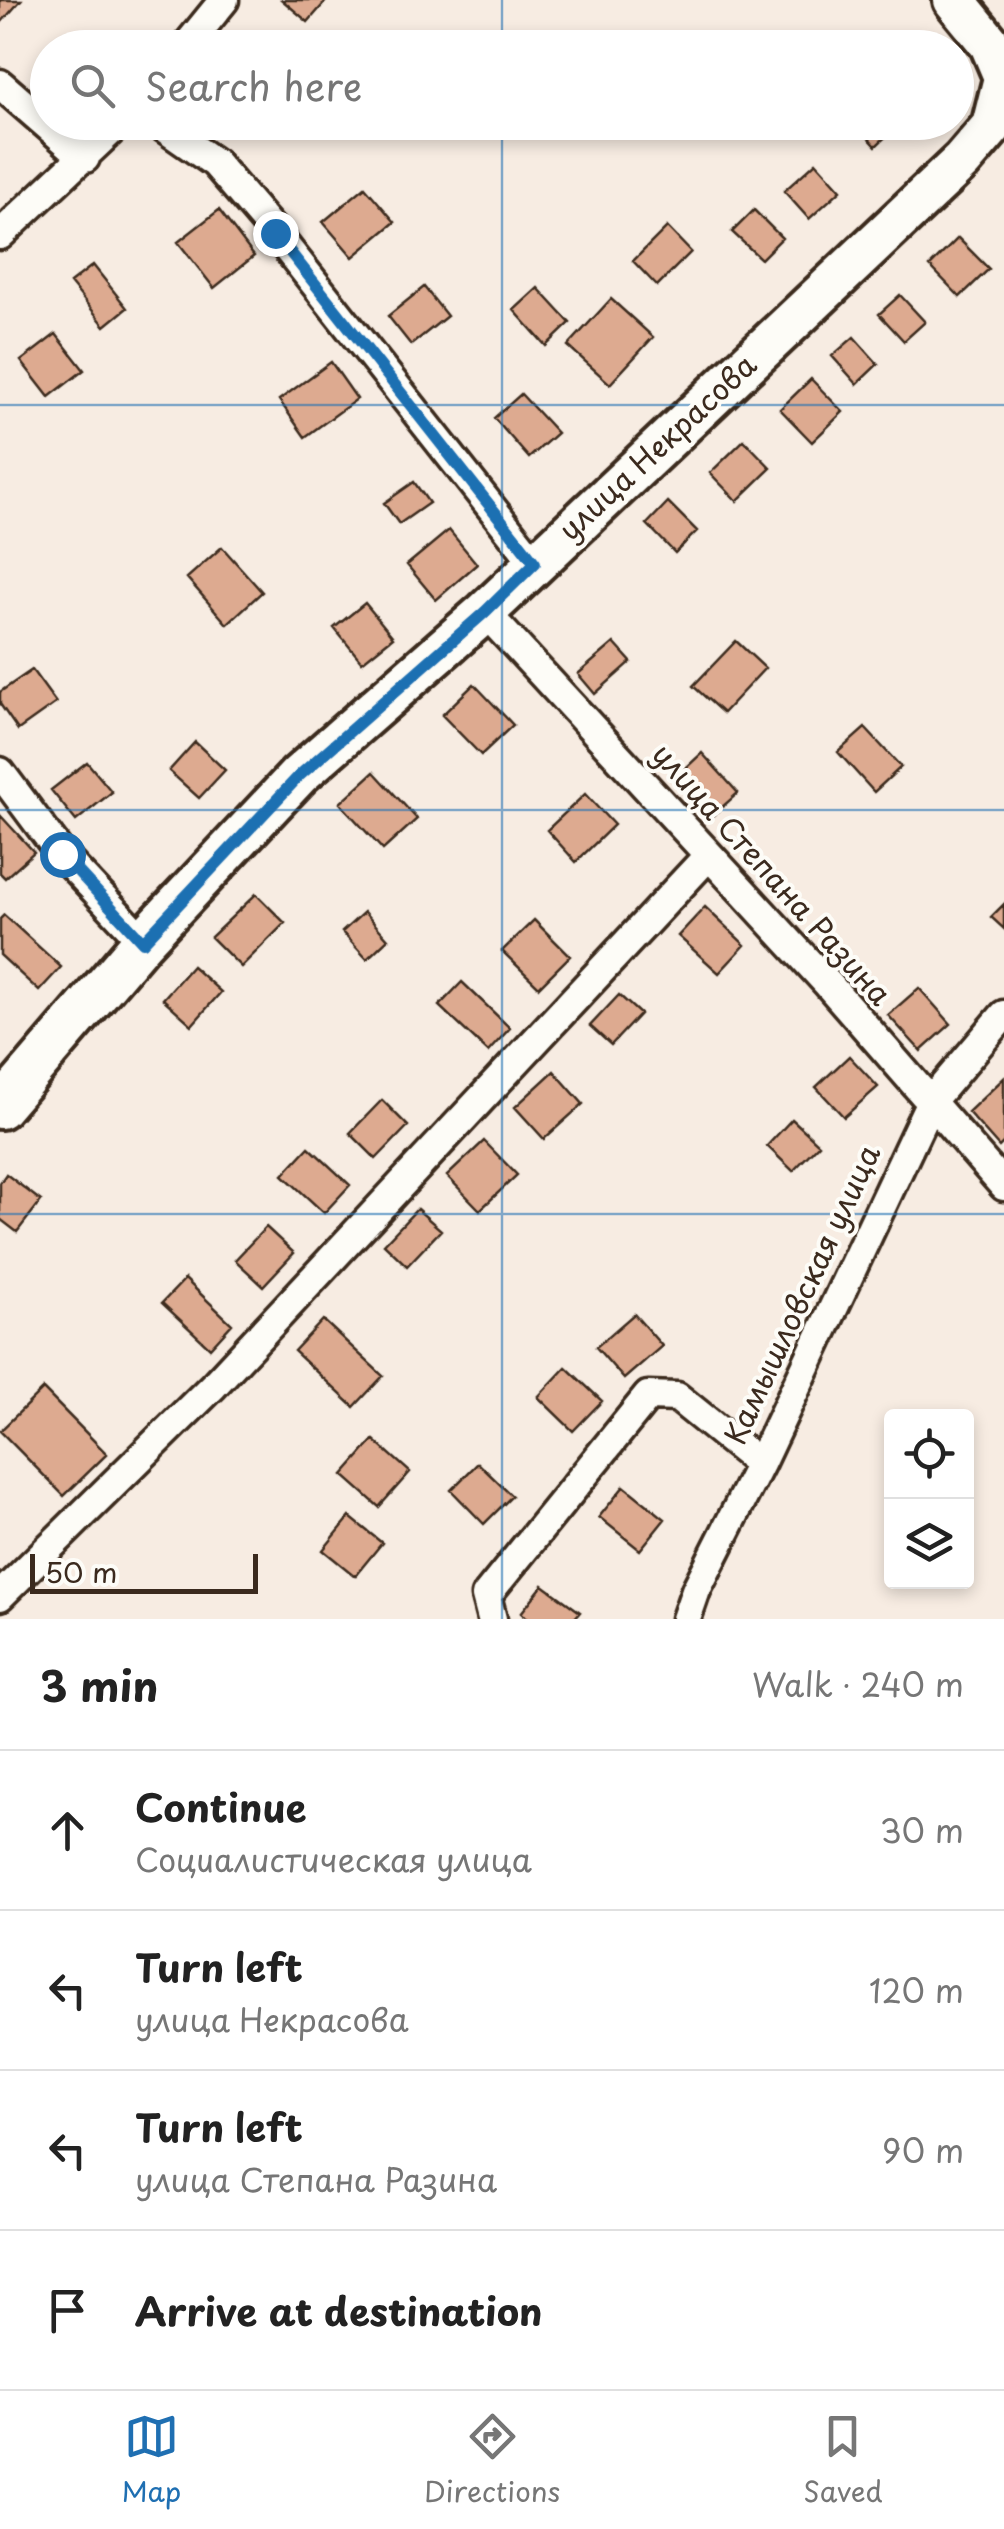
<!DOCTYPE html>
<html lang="en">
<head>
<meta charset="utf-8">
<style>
  :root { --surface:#fff; --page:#f6f6f6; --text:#222; --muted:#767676; --line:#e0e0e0; --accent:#1f6fb2 }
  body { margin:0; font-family:"Playpen Sans",sans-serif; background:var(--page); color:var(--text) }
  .controls { position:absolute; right:30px; bottom:30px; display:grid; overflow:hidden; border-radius:10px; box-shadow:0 5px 15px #0003 }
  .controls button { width:90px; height:90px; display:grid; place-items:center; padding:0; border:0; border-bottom:2px solid var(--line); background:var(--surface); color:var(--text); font:50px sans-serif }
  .scale { position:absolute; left:30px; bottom:25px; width:228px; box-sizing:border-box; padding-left:10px; border:5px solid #3b2a1e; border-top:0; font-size:28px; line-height:35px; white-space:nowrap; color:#3b2a1e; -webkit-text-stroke:8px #fdfcf7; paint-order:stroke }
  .stop { position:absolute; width:30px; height:30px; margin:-22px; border:8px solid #1f6fb2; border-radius:50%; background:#fff }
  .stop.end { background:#1f6fb2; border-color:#fff; box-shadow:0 2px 10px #0008 }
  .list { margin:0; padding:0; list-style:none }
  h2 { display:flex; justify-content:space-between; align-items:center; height:130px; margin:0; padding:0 40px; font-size:42px }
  h2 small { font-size:32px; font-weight:400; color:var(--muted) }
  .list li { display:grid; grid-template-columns:65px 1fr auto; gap:30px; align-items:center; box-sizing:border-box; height:160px; padding:0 40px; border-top:2px solid var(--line) }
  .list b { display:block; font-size:38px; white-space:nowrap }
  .list p { margin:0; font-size:32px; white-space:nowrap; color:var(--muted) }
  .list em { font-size:32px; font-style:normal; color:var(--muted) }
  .icon { flex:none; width:55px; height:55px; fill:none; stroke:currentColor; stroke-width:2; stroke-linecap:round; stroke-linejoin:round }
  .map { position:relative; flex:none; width:1004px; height:1619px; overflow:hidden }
  .search { position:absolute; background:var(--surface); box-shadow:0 5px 15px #0003; left:30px; right:30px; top:30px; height:110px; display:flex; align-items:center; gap:25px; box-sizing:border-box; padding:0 35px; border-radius:55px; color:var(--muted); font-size:38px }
  .sheet { height:770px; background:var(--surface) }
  nav { display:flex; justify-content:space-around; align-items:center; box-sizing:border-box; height:140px; border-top:2px solid var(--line); background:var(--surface); font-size:28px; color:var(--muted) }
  nav a { display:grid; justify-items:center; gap:5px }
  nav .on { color:var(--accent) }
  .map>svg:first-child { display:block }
  .building { fill:#ddaa90; stroke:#3b2a1e; stroke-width:2.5 }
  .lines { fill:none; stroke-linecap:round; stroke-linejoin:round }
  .street-casing { stroke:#3b2a1e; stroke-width:35 }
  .secondary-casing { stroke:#3b2a1e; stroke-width:48 }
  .street { stroke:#fdfcf7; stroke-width:28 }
  .secondary { stroke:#fdfcf7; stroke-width:40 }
  .route { stroke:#1f6fb2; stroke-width:12 }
  .grid { fill:none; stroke:#1f6fb2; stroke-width:2.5; stroke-opacity:0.55 }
  .labels { text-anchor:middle; stroke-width:8; stroke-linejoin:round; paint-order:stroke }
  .street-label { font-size:30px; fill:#3b2a1e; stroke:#fdfcf7 }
</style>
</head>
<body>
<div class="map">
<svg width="1004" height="1619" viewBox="0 0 1004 1619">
  <rect width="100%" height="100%" fill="#f7ece2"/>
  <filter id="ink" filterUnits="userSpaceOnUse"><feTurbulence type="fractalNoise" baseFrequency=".01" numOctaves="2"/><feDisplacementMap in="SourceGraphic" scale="20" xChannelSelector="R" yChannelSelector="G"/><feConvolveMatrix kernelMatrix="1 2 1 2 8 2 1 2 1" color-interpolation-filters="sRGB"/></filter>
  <g filter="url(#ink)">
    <path class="building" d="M0,0H21L0,24Z
      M282,0H327L308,22Z
      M854,122H901L876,146Z
      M816,162L841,190L809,219L784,191Z
      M365,187L395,222L353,257L323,222Z
      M219,210L254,256L214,288L178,242Z
      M754,210L782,238L761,259L732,232Z
      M667,227L691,252L657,286L633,261Z
      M958,238L989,269L960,297L930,266Z
      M93,265L127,308L105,326L70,283Z
      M424,287L447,316L411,345L388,316Z
      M538,288L570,323L546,346L514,310Z
      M900,295L925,322L904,341L879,314Z
      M611,299L653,337L610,384L568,346Z
      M56,334L84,370L49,397L21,361Z
      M854,337L878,364L857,384L832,356Z
      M331,362L357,399L305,437L279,400Z
      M811,379L843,412L812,442L780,409Z
      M521,394L557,433L529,458L494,418Z
      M744,440L771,468L737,501L710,473Z
      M414,482L429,503L399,524L384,503Z
      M668,502L697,531L675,553L647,524Z
      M449,530L477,564L436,600L407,565Z
      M222,547L262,592L227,624L187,578Z
      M365,603L393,637L362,662L334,628Z
      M736,641L765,668L723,713L693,686Z
      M614,643L631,662L595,694L578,674Z
      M32,670L56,703L18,730L0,704V692Z
      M474,684L513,725L481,755L442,715Z
      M865,728L901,767L874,792L838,752Z
      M195,742L225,770L199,798L169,771Z
      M702,753L738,793L711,817L675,778Z
      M87,762L112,792L76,821L51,790Z
      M374,772L417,819L383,850L340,803Z
      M585,794L614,825L576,862L547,830Z
      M0,815L34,852L5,878L0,873Z
      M256,894L285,923L241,967L211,937Z
      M1004,904V929L991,917Z
      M705,907L745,945L719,973L678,936Z
      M364,912L388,939L367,959L342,932Z
      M4,915L61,967L39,991L0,955V919Z
      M534,920L570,956L539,987L502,951Z
      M192,966L221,992L192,1025L163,999Z
      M462,982L510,1028L488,1052L439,1006Z
      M919,988L951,1024L921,1051L888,1015Z
      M619,995L640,1014L611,1045L590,1026Z
      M849,1056L878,1087L844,1117L816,1087Z
      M554,1071L583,1104L544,1139L515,1107Z
      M1004,1078V1142L999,1147L968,1112Z
      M382,1100L408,1126L376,1159L350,1133Z
      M792,1119L819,1144L793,1171L767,1146Z
      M484,1141L517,1175L480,1210L447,1176Z
      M309,1147L350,1185L324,1213L283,1175Z
      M6,1174L41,1201L17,1232L0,1219V1183Z
      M417,1209L441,1230L407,1266L384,1244Z
      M266,1227L294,1253L263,1286L235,1260Z
      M185,1279L232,1324L210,1348L162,1303Z
      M634,1314L662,1346L624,1379L596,1347Z
      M323,1320L383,1376L354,1407L294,1351Z
      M566,1367L602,1401L573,1431L538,1397Z
      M43,1389L107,1454L64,1496L0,1431Z
      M374,1440L410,1472L379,1507L343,1475Z
      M478,1463L512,1496L484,1524L451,1490Z
      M624,1486L665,1519L640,1550L599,1517Z
      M350,1517L382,1543L355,1576L323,1550Z
      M543,1585L580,1612L574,1619H529L521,1613Z"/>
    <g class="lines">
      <g class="street-casing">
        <path id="street" d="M185,48L224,0
          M0,84L85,158
          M156,122L215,163L275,233L535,563
          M0,235L120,122
          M485,612L828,984L1004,1186
          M0,772L62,855L143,941
          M0,1596L213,1386L709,855
          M492,1619L486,1596L648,1396L677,1397L760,1464
          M686,1619L696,1590L760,1464L931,1101L1004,1015"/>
      </g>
      <g class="secondary-casing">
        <path id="secondary" d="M954,0L990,44L1004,77
          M0,1108L143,941L299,775L485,612L962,161L992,126L1004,78"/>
      </g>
      <use href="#street" class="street"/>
      <use href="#secondary" class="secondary"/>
    </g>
  </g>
  <g class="lines" filter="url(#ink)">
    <path class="route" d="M62,854L143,942L300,775L485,612L535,563L275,233"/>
  </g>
  <path class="grid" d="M502,0V48M502,122V1619M0,405H1004M0,810H1004M0,1214H1004"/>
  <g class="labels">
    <g class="street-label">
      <text transform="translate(658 448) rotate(-43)" y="10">улица Некрасова</text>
      <text transform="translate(771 875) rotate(48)" y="10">улица Степана Разина</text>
      <text transform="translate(803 1295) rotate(-65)" y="10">Камышловская улица</text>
    </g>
  </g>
</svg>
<div class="controls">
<button><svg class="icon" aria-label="locate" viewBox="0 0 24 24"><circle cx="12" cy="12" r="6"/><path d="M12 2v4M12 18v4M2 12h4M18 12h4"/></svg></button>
<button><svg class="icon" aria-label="layers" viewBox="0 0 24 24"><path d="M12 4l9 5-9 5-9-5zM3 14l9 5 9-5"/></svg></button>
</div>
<div class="scale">50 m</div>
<div class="stop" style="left:62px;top:854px"></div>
<div class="stop end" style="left:275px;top:233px"></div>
<div class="search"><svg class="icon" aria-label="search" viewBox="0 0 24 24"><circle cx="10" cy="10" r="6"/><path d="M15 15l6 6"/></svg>Search here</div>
</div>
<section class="sheet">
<h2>3 min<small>Walk · 240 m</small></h2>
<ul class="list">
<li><svg class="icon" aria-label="ahead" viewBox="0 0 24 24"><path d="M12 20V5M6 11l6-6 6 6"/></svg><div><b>Continue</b><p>Социалистическая улица</p></div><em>30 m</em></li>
<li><svg class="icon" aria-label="left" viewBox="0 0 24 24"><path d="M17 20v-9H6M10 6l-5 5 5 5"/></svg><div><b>Turn left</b><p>улица Некрасова</p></div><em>120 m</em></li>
<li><svg class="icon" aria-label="left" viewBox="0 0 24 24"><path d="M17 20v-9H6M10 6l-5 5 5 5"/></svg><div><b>Turn left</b><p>улица Степана Разина</p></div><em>90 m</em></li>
<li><svg class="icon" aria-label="arrive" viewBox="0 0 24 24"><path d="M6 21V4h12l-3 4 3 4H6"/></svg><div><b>Arrive at destination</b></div></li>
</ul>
</section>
<nav>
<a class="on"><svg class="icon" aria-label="map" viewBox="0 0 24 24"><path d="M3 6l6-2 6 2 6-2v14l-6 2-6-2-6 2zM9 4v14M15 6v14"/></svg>Map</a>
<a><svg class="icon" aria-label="directions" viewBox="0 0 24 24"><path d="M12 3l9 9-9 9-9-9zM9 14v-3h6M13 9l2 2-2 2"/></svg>Directions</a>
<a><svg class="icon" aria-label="saved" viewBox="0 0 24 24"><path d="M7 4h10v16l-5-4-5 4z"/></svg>Saved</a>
</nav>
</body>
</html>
